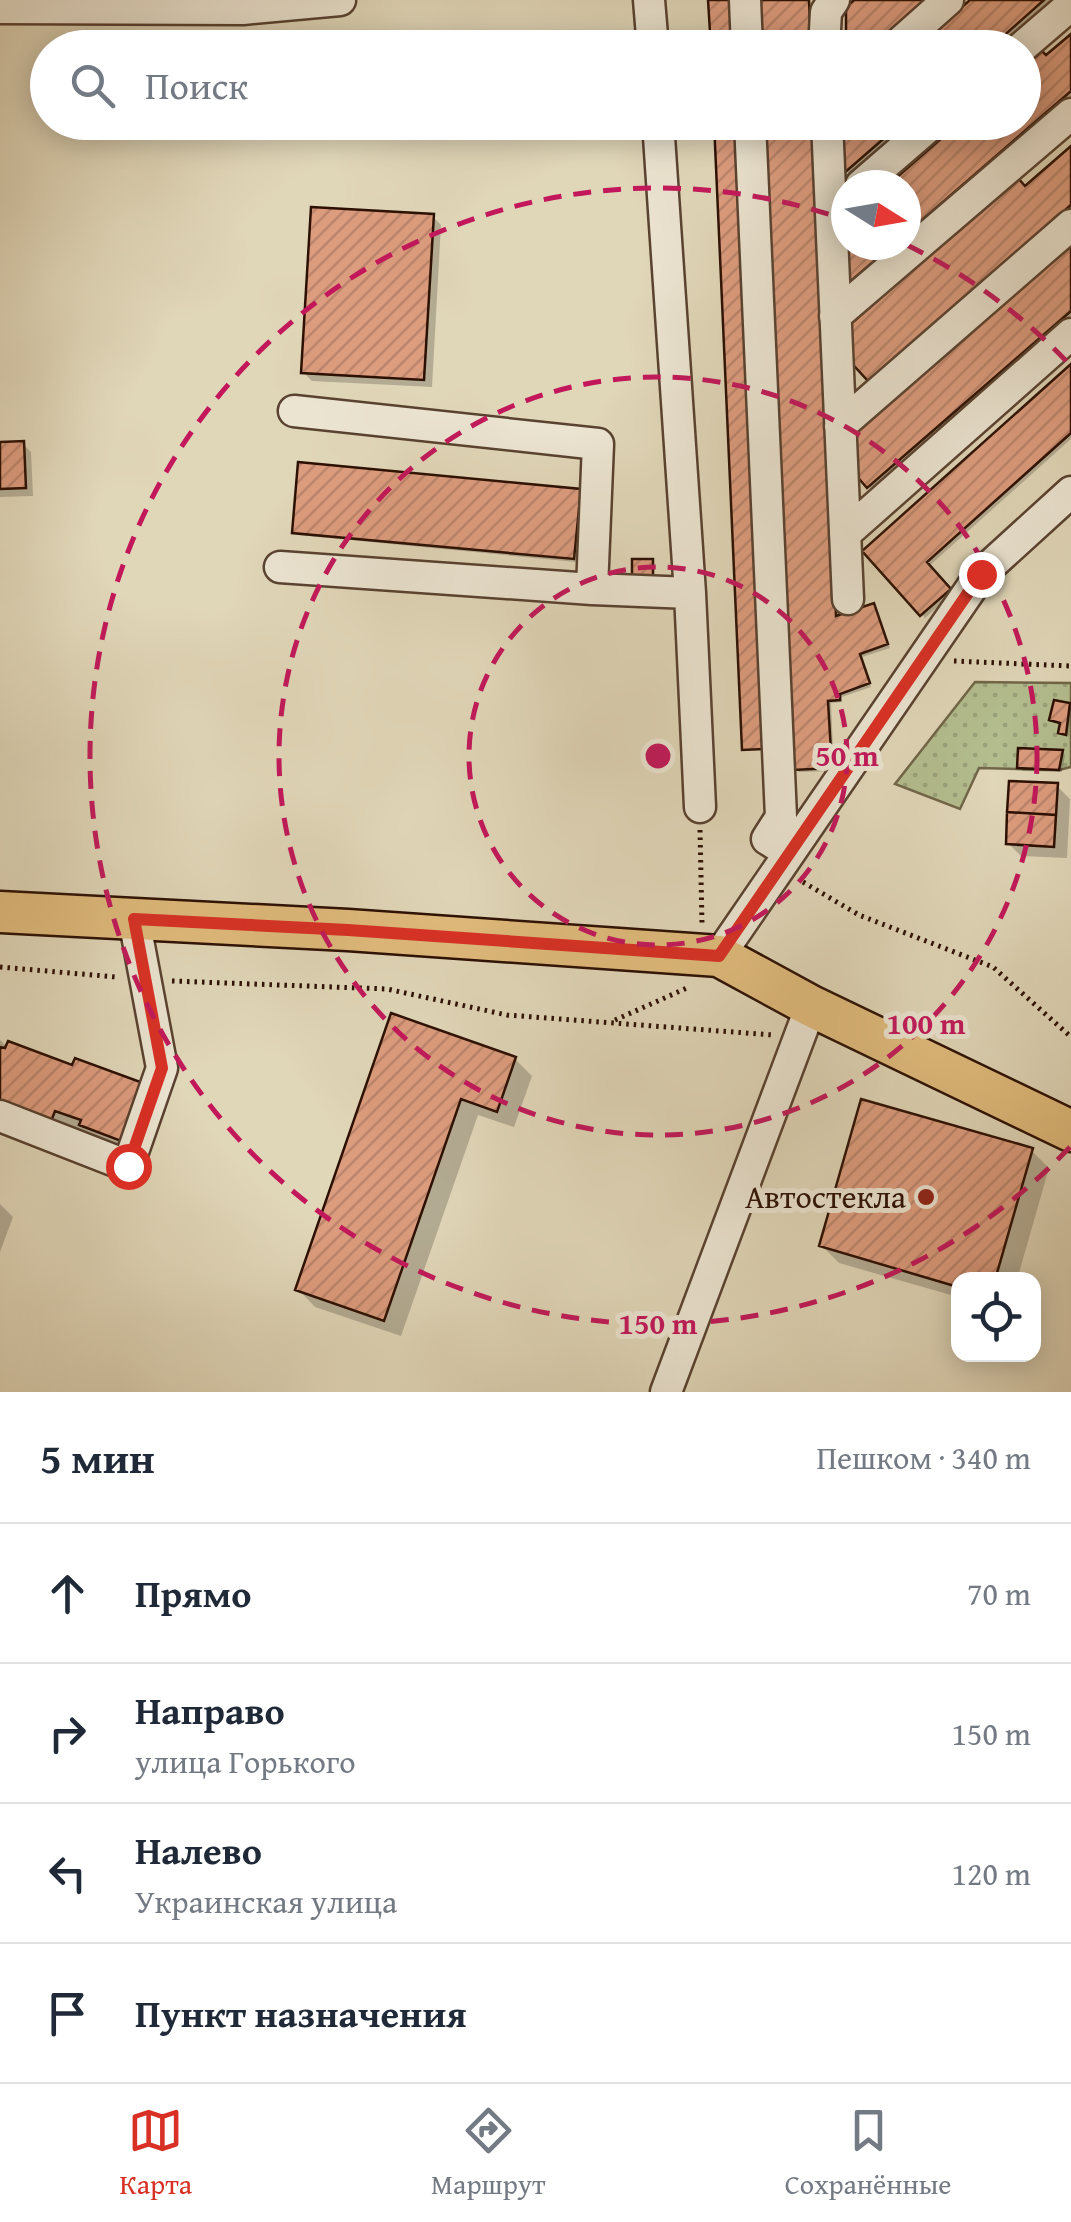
<!DOCTYPE html>
<html lang="ru">
<head>
<meta charset="utf-8">
<style>
  :root { --surface:#fff; --page:#f2f2f3; --text:#1f2937; --muted:#747a83; --line:#e0e1e3; --accent:#d93025 }
  body { margin:0; font-family:"Gentium Book Plus",serif; background:var(--page); color:var(--text) }
  .controls { position:absolute; right:30px; bottom:30px; display:grid; overflow:hidden; border-radius:20px; box-shadow:0 5px 25px #0003 }
  .controls button { width:90px; height:90px; display:grid; place-items:center; padding:0; border:0; border-bottom:2px solid var(--line); background:var(--surface); color:var(--text); font:50px sans-serif }
  .compass { position:absolute; left:831px; top:170px; width:90px; height:90px; border-radius:50%; background:var(--surface); box-shadow:0 5px 25px #0003; rotate:101deg }
  .stop { position:absolute; width:30px; height:30px; margin:-22px; border:8px solid #d93025; border-radius:50%; background:#fff }
  .stop.end { background:#d93025; border-color:#fff; box-shadow:0 2px 10px #0008 }
  .list { margin:0; padding:0; list-style:none }
  h2 { display:flex; justify-content:space-between; align-items:center; height:130px; margin:0; padding:0 40px; font-size:42px }
  h2 small { font-size:32px; font-weight:400; color:var(--muted) }
  .list li { display:grid; grid-template-columns:65px 1fr auto; gap:30px; align-items:center; box-sizing:border-box; height:140px; padding:0 40px; border-top:2px solid var(--line) }
  .list b { display:block; font-size:38px; white-space:nowrap }
  .list p { margin:0; font-size:32px; white-space:nowrap; color:var(--muted) }
  .list em { font-size:32px; font-style:normal; color:var(--muted) }
  .icon { flex:none; width:55px; height:55px; fill:none; stroke:currentColor; stroke-width:2; stroke-linecap:round; stroke-linejoin:round }
  .map { position:relative; flex:none; width:1071px; height:1392px; overflow:hidden }
  .search { position:absolute; background:var(--surface); box-shadow:0 5px 25px #0003; left:30px; right:30px; top:30px; height:110px; display:flex; align-items:center; gap:25px; box-sizing:border-box; padding:0 35px; border-radius:55px; color:var(--muted); font-size:38px }
  .sheet { height:690px; background:var(--surface) }
  nav { display:flex; justify-content:space-around; align-items:center; box-sizing:border-box; height:140px; border-top:2px solid var(--line); background:var(--surface); font-size:28px; color:var(--muted) }
  nav a { display:grid; justify-items:center; gap:5px }
  nav .on { color:var(--accent) }
  .map>svg:first-child { display:block }
  .garden { fill:url(#garden-dots); stroke:#706648; stroke-width:2.5 }
  .shadow { fill:#0003 }
  .building { fill:url(#building-hatch); stroke:#2c1003; stroke-width:2.5 }
  .lines { fill:none; stroke-linecap:round; stroke-linejoin:round }
  .minor-casing { stroke:#594230; stroke-width:35 }
  .major-casing { stroke:#2c1003; stroke-width:45 }
  .path { stroke:#2c1003; stroke-width:5; stroke-dasharray:2.5 5; stroke-linecap:butt }
  .minor { stroke:#ebe4d1; stroke-width:30 }
  .major { stroke:#e0bb7c; stroke-width:40 }
  .route { stroke:#d93025; stroke-width:12 }
  .ring { fill:none; stroke:#c2185b; stroke-width:5; stroke-dasharray:18 12 }
  .poi-dot { fill:#8f2418; stroke:#ebe4d1; stroke-width:4 }
  .labels { text-anchor:middle; stroke-width:10; stroke-linejoin:round; paint-order:stroke }
  .poi-label { font-size:32px; fill:#2c1003; stroke:#ebe4d1; text-anchor:end }
  .centre { fill:#c2185b; stroke:#ebe4d1; stroke-width:5 }
  .ring-label { font-size:30px; text-anchor:middle; font-weight:bold; fill:#c2185b; stroke:#ebe4d1; stroke-width:10; stroke-linejoin:round; paint-order:stroke }
</style>
</head>
<body>
<div class="map">
<svg width="1071" height="1392" viewBox="0 0 1071 1392">
  <defs>
    <pattern id="garden-dots" width="8" height="8" patternUnits="userSpaceOnUse" patternTransform="scale(2.5)"><rect width="8" height="8" fill="#b3bd8e"/><path d="M2 2h.1M6 6h.1" fill="none" stroke="#9aa179" stroke-width="1.8" stroke-linecap="round"/></pattern>
    <pattern id="building-hatch" width="6" height="6" patternUnits="userSpaceOnUse" patternTransform="scale(2.5)"><rect width="6" height="6" fill="#dc9c7e"/><path d="M-1 1l2-2M0 6l6-6M5 7l2-2" fill="none" stroke="#bd856b"/></pattern>
  </defs>
  <rect width="100%" height="100%" fill="#e0d6b8"/>
  <filter id="stains"><feTurbulence type="fractalNoise" baseFrequency=".002" numOctaves="4"/><feColorMatrix values="0 0 0 0 .2 0 0 0 0 .09 0 0 0 0 .02 0 0 0 .5 -.17"/></filter>
  <radialGradient id="worn" r=".72"><stop offset=".6" stop-color="#630" stop-opacity="0"/><stop offset="1" stop-color="#630" stop-opacity=".3"/></radialGradient>
  <path class="garden" d="M975,682L1071,683V767L1059,770L979,768L960,809L895,784Z"/>
  <path class="shadow" d="M974,0H1051L997,48H919Z
    M1071,37V97L906,240V185H892L1024,122V71L1042,54L1046,58Z
    M817,122L839,618L873,606L890,648L862,657L871,687L842,697V702L831,703L834,771L799,772L796,769Z
    M846,122H910L848,176Z
    M1071,149V211L873,383L847,355Z
    M433,217L441,225L432,387L312,381L303,372Z
    M848,245H900L848,285Z
    M1071,247V317L872,489L850,464Z
    M1071,368V439L928,567L952,594L925,618L865,551Z
    M23,444L31,452L33,496L0,497V445Z
    M579,491L583,495L576,562L298,535L294,532Z
    M1068,706L1071,708L1069,737L1061,732L1063,725L1052,719Z
    M1061,752L1065,755L1062,772L1023,771L1019,768Z
    M1057,786L1070,799L1067,858L1021,856L1008,843Z
    M393,1016L515,1059L532,1076L514,1127L478,1115L401,1336L315,1307L298,1289Z
    M0,1040L8,1048L141,1086L166,1110L146,1164L0,1115Z
    M1032,1151L1049,1168L1017,1280H958V1297L839,1263L822,1246Z
    M0,1204L13,1217L0,1252Z"/>
  <path class="building" d="M708,0H733L735,48H711Z
    M759,0H809L811,48H761Z
    M854,0H928L874,48H846V7Z
    M970,0H1044L990,48H915Z
    M1071,34V91L906,234V185H888L960,122H1024V67L1042,51L1046,55Z
    M714,122H739L767,749L742,750Z
    M765,122H815L836,616L874,603L888,644L860,654L870,683L840,694V700L828,701L832,768L793,770Z
    M843,122H903L843,174Z
    M1071,146V205L868,381L845,356V329L1018,178L1025,186Z
    M311,207L434,214L424,380L301,373Z
    M1071,244V311L867,488L847,465L843,442Z
    M846,245H893L845,286Z
    M1071,364V433L927,562L951,589L920,616L862,551Z
    M24,441L26,488L0,489V442Z
    M298,462L581,489L574,559L292,533Z
    M632,559H653V582H632Z
    M1054,700L1070,703L1066,735L1058,733L1060,723L1049,720Z
    M1018,748L1063,750L1059,770L1017,768Z
    M1009,781L1058,783L1056,815L1007,812Z
    M1007,812L1056,815L1054,847L1006,844Z
    M391,1013L516,1057L497,1112L461,1099L384,1321L295,1290Z
    M8,1041L72,1065L75,1058L143,1083L121,1141L79,1125L81,1120L55,1111L48,1129L0,1111V1047L5,1048Z
    M861,1099L1033,1148L995,1280H958V1287L819,1246Z"/>
  <g class="lines">
    <g class="minor-casing">
      <path id="minor" d="M649,0L653,48
        M745,0L747,48
        M0,8L243,9L340,0
        M824,48L826,12L834,0
        M894,48L948,0
        M1021,48L1071,5
        M658,122L690,593L700,807
        M750,122L781,817L767,839L789,853
        M827,122L848,599
        M861,185L934,122
        M835,316L1071,114
        M294,411L598,444L592,589
        M840,426L1071,225
        M845,534L1071,334
        M280,567L592,589L690,593
        M719,956L981,574L1071,492
        M0,1116L128,1166L162,1068L134,919
        M666,1392L811,1006"/>
    </g>
    <g class="major-casing">
      <path id="major" d="M0,912L348,930L719,956L811,1006L1071,1131"/>
    </g>
    <path class="path" d="M954,661L1071,666
      M700,830L702,924
      M803,882L859,915L993,967L1071,1037
      M0,967L116,977
      M172,981L387,989L507,1015L773,1035
      M615,1020L687,988"/>
    <use href="#minor" class="minor"/>
    <use href="#major" class="major"/>
  </g>
  <g class="lines">
    <path class="route" d="M128,1166L162,1068L134,919L348,930L719,956L981,574"/>
  </g>
  <g class="ring">
    <circle cx="658" cy="756" r="189"/>
    <circle cx="658" cy="756" r="379"/>
    <path d="M1070 1147A568 568 0 1 1 843 219M907 245A568 568 0 0 1 1070 365"/>
  </g>
  <circle class="poi-dot" cx="926" cy="1197" r="10"/>
  <g class="labels">
    <g class="poi-label">
      <text x="906" y="1208">Автостекла</text>
    </g>
  </g>
  <circle cx="658" cy="756" r="15" class="centre"/>
  <g class="ring-label">
    <text x="847" y="766">50 m</text>
    <text x="926" y="1034">100 m</text>
    <text x="658" y="1334">150 m</text>
  </g>
  <rect width="100%" height="100%" filter="url(#stains)"/>
  <rect width="100%" height="100%" fill="url(#worn)"/>
</svg>
<div class="controls">
<button><svg class="icon" aria-label="locate" viewBox="0 0 24 24"><circle cx="12" cy="12" r="6"/><path d="M12 2v4M12 18v4M2 12h4M18 12h4"/></svg></button>
</div>
<svg class="compass" viewBox="-18 -18 36 36"><path d="M0-13l5 13h-10z" fill="#e53935"/><path d="M0 13l5-13h-10z" fill="#747a83"/></svg>
<div class="stop" style="left:128px;top:1166px"></div>
<div class="stop end" style="left:981px;top:574px"></div>
<div class="search"><svg class="icon" aria-label="search" viewBox="0 0 24 24"><circle cx="10" cy="10" r="6"/><path d="M15 15l6 6"/></svg>Поиск</div>
</div>
<section class="sheet">
<h2>5 мин<small>Пешком · 340 m</small></h2>
<ul class="list">
<li><svg class="icon" aria-label="ahead" viewBox="0 0 24 24"><path d="M12 20V5M6 11l6-6 6 6"/></svg><div><b>Прямо</b></div><em>70 m</em></li>
<li><svg class="icon" aria-label="right" viewBox="0 0 24 24"><path d="M7 20v-9h11M14 6l5 5-5 5"/></svg><div><b>Направо</b><p>улица Горького</p></div><em>150 m</em></li>
<li><svg class="icon" aria-label="left" viewBox="0 0 24 24"><path d="M17 20v-9H6M10 6l-5 5 5 5"/></svg><div><b>Налево</b><p>Украинская улица</p></div><em>120 m</em></li>
<li><svg class="icon" aria-label="arrive" viewBox="0 0 24 24"><path d="M6 21V4h12l-3 4 3 4H6"/></svg><div><b>Пункт назначения</b></div></li>
</ul>
</section>
<nav>
<a class="on"><svg class="icon" aria-label="map" viewBox="0 0 24 24"><path d="M3 6l6-2 6 2 6-2v14l-6 2-6-2-6 2zM9 4v14M15 6v14"/></svg>Карта</a>
<a><svg class="icon" aria-label="directions" viewBox="0 0 24 24"><path d="M12 3l9 9-9 9-9-9zM9 14v-3h6M13 9l2 2-2 2"/></svg>Маршрут</a>
<a><svg class="icon" aria-label="saved" viewBox="0 0 24 24"><path d="M7 4h10v16l-5-4-5 4z"/></svg>Сохранённые</a>
</nav>
</body>
</html>
